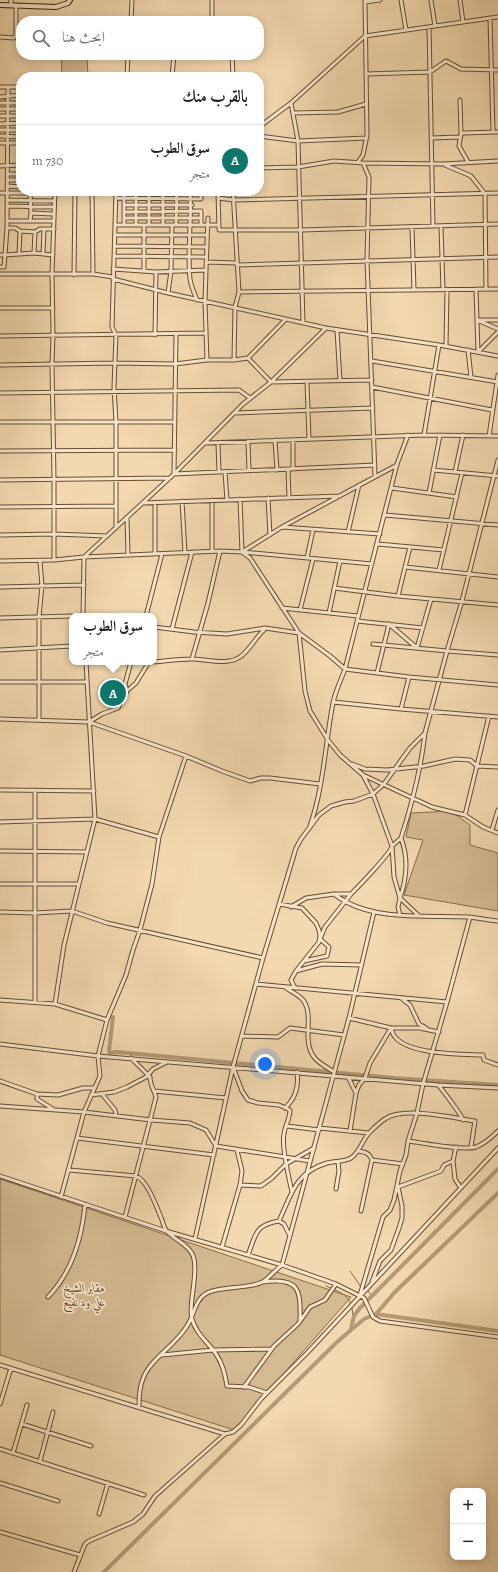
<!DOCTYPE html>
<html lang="ar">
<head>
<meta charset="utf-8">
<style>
  :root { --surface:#fff; --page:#f6f6f6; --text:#222; --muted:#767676; --line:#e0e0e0; --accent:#0f766e }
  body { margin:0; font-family:Alegreya,Amiri,serif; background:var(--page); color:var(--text); direction:rtl }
  .controls { position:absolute; right:12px; bottom:12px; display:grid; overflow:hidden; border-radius:8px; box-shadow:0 2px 10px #0003 }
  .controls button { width:36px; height:36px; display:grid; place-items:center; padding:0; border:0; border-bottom:1px solid var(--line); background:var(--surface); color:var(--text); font:20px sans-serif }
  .you { position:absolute; left:265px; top:1064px; width:14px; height:14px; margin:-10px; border:3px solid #fff; border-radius:50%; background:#1a73e8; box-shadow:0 0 0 6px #1a73e833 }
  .badge { display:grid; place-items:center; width:26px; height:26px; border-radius:50%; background:var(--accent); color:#fff; font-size:13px; font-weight:700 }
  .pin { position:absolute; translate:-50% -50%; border:2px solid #fff; box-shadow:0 1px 4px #0006 }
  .popup { position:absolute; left:69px; top:613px; width:88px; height:52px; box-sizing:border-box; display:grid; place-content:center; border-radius:8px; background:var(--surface); filter:drop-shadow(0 1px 3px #0005); font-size:13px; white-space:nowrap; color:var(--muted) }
  .popup b { font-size:15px; color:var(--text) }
  .popup::after { content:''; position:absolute; left:50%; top:100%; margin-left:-8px; border:8px solid transparent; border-top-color:var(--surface) }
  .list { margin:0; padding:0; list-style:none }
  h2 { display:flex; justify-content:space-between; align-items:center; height:52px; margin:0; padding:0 16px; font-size:17px }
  h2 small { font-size:13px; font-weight:400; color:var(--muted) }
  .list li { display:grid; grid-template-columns:26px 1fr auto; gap:12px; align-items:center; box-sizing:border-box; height:72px; padding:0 16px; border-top:1px solid var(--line) }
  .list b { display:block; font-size:15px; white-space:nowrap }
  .list p { margin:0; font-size:13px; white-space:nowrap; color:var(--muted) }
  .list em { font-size:13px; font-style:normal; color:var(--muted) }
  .icon { flex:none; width:22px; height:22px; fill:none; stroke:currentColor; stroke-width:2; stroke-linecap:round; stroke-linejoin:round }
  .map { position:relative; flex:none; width:498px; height:1572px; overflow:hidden; direction:ltr }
  .search { position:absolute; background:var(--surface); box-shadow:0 2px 10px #0003; left:16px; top:16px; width:248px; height:44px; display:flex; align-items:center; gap:10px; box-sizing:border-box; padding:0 14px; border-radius:16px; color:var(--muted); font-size:15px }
  .panel { position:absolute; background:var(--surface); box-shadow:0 2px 10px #0003; left:16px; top:72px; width:248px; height:124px; border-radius:16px; direction:rtl }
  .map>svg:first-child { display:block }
  .green { fill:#d4ba93; stroke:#876d4a }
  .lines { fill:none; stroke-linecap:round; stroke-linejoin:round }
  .stream { stroke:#836948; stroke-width:1 }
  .canal { stroke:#b49a76; stroke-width:4 }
  .street-casing { stroke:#684e2e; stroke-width:5 }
  .secondary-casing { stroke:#3a2002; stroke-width:6 }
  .street { stroke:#f7e6cc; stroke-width:3 }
  .secondary { stroke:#f7e6cc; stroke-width:4 }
  .labels { text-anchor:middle; stroke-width:3.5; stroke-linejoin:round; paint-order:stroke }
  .park-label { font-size:12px; font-style:italic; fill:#604626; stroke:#f7e6cc }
</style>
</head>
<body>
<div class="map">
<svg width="498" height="1572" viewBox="0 0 498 1572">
  <rect width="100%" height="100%" fill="#f3d9b1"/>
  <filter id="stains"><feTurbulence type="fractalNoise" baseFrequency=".005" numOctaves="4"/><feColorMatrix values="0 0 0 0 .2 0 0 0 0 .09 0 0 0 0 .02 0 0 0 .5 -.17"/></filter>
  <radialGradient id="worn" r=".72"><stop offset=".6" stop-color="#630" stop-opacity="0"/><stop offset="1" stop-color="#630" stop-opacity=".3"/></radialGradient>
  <path class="green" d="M61,55H87L88,77H62Z
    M451,811L470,825V845L498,853V911L404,895L423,840L406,837L411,813Z
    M0,1179L351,1297L234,1430L0,1355Z"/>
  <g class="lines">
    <path class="stream" d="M350,1271L361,1287
      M326,1286C335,1290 349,1294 351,1305
      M367,1290L372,1296
      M352,1308L353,1317"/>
    <path class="canal" d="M113,1017L109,1051L110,1053L117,1052L394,1078L498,1085
      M376,1314L395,1292L498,1193
      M351,1329L354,1316L359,1309L498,1169
      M104,1572L337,1342L364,1319L376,1314L498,1331"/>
    <g class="street-casing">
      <path id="street" d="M212,0V21
        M401,0L406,30
        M431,0L435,26
        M460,0L463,22
        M365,2L380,0
        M11,5V0
        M490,18L493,132
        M131,21L132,0
        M429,27L433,226
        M0,37L14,38L16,35V5
        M232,55L233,77
        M366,74L430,72L446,61L461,69L498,70
        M127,77L128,55
        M172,77L174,55
        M0,87H21
        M8,87L7,227L5,255L19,254
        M0,97L21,95
        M460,100L461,134
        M0,103H21
        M291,103L298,141L303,323
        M0,109H21
        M293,113L338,112L366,104
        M0,116H21
        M0,124L21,123
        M259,127L291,103L365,36L498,17
        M0,130H21
        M0,136L21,137
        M259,136L298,141L367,138
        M431,138L460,137
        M0,143H21
        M358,162L363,155L367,135L365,0
        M468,162L459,146L461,134L463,133L498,132
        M363,163L369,177L367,260L375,476
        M445,165L471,176L485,194L486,289
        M0,166L21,165
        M259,168L298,167L334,161L363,163L443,164L498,161
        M8,174H21
        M8,180H21
        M8,186L21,187
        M92,191L93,274
        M124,191V225
        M190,191C192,220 187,250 190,279C191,286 194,293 197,300
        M218,191L219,230H301L498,224
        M233,191L239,292L235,307L234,360
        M124,192H201
        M0,193H55
        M30,193L31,213
        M116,198L201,199V191
        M218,198L234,200L498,193
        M7,200L54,201
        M124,205H192
        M7,206L54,207
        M124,212L201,211V225
        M124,218H201
        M7,221H30L31,213L53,214
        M30,221H53
        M116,225H219
        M136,225V191
        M149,225V191
        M163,225V191
        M176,225L177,191
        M441,226L443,290
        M412,227L414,290
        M7,228H15L20,231
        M35,232L40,229H54
        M115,235H207
        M115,246L206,247
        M34,253L35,232L20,231L19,254L34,253L53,255
        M43,254L44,229
        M0,255H5L4,267H0
        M115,256L206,257
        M207,262L237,263
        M237,265L498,257
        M113,269L156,272L206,270L205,302L207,360
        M206,270L208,218
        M144,271V225
        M0,274H93L113,277
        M74,275L75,191
        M113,279L168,293L326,328L439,345L498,356
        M476,289L478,352
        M239,292L498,289
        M168,293L171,271L172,225
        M0,308H53
        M477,320L498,329
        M479,320H498
        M337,330L340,381
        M155,335L156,272
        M176,335L174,474L375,465
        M0,336L205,333
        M446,346L447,290
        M468,350L471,377
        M478,352L498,332
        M248,358L286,319
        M372,361L498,382
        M0,365L115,363L175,364L207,360H234L248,358L271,382L372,380
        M307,382L309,439
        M372,387L492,410
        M0,393L239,390L250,398
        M235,413L373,408
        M0,422H175
        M424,435L439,345
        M489,436L498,375
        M275,440L277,470
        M293,440V469
        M248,441L249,471
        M206,443L424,435L498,436
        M218,443L219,472
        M0,451L175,450
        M288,469L289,498
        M433,470L498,476
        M225,472L227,500
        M455,472L463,435
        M0,480L170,478
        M392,488L457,497
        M429,493L440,435
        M268,498L270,535
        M240,499L242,552L250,558L299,633L305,691L310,711L328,740L340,755L363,775L373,794L384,784L410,748L425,733L447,651L462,601L498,460
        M212,500V551
        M182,501L185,553
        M143,503L340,496
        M155,503V554
        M0,507L116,506
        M385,515L498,525
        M127,517L128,555
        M282,527L380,534
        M116,528V422L114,387L116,335L112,327L116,191
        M348,532L359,485
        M0,535L54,534L107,536
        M378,544L444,550
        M242,552L282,527L397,465
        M307,558L313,530
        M54,560V479L52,364L53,335L52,273L55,191
        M0,561L54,560L84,557L220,551L242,552L372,564
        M405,567L498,577
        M439,570L462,473
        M0,587L84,585
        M334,588L398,596L498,605
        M398,596L410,547
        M282,608L358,616
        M300,610L313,559
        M329,613L340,561
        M83,616L84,557L174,474L243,404L271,382L326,328
        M146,616L162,554
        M0,618L72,616
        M357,621L423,628
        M154,627L194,632L227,634L265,628L299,633L330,656L345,669L409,677L498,685
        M172,629L192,552
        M373,644L447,651L498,655
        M0,650L72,646
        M192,659L208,603L220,551
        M154,662C166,661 179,659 191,659C207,659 226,666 240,657C250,650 255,638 264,630
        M377,673L389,624L417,648L431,599
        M0,682H87
        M127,691L125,684L131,662
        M333,702L401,709L498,717
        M401,709L409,677
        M489,716L465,815L483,827L498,833
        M0,719L89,722L186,756L222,771L250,781L261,778H270L320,784
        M39,720V616L42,586L40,561
        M89,722L102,714L118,708L127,691L136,683L149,662
        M352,764L365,769L387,770L424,766L455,759L470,760L477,766L498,767
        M363,775L432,807L465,815
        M0,790L94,791
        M35,790V1002
        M0,822L95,819L159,837
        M310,826C324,786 325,744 333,703C335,692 341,680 345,669L397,464L408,435
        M492,830L498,810
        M401,838C412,804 421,769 425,733
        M0,851L87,852
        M0,884H79
        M334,894H351C358,887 391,853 392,846L401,838C409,859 407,878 400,898L419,916
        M279,904L302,908L316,923L319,930L320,936L319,942L296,971
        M291,907L306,898L334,894C369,922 426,915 468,917C478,918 488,920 498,921
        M0,912L35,913L72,911L107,923L263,958
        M304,961L327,956L329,947L320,939L325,927L351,894
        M256,984L447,1002
        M285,987C290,991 299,995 303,1000C315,1016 301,1040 314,1057C318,1063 328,1068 334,1072
        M295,988L291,980L296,971L322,964L362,965
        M401,998L410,1005L419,1024L426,1028
        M0,1000L55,1004L64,945L95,819L86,662
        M55,1004L107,1020
        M349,1018L391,1028H419L439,1032
        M391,1028C392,1031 393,1035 395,1037C410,1055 461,1054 483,1055L484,1060L498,1065
        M242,1036L278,1037L290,1028L344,1035
        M0,1044L98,1056L107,1020L126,975L133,950L140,930L152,884L159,837L186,756
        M233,1067L242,1091L248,1100L258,1103L279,1105L290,1110C290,1119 285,1125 284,1134C281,1147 289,1178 292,1192
        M348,1077L356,1093L350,1131
        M0,1081L37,1094L58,1095L83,1088H94
        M438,1085C442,1089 462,1116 463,1120
        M154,1091L226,1098
        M356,1093L359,1085L365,1078L370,1063L391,1028
        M37,1094V1099L53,1109
        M102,1094L115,1110L116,1115
        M91,1095L114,1092L127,1087L146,1077L153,1069L167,1062
        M0,1106L84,1112L151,1120L190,1123L206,1130L216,1146L310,1161
        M285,1108C295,1099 299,1086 297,1072
        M287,1126L319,1130
        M319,1128L369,1133
        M77,1138L214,1155
        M408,1141C424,1143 462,1151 476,1147C484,1144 492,1137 498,1131
        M358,1151C366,1152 369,1153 372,1160L361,1211
        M372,1160L403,1164
        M453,1161L455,1179L461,1188
        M69,1170L136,1176C148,1181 157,1208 162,1220C163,1223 164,1228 167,1231C174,1240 191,1245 194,1259C198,1277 188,1304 192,1319C196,1334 208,1342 216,1354C223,1364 225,1375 227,1386L249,1387L267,1393
        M0,1176L166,1231L282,1265L336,1284L364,1298L373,1317L380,1321L498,1337
        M240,1185L261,1186L272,1178L286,1164L314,1148
        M336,1189L339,1171L338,1162
        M61,1197L84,1112L100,1076L98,1056L438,1085L498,1088
        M125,1217L156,1097C154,1090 150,1085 150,1077L131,1058
        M279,1221L284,1224L290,1236
        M195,1239L233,1067L263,958L296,848L301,839L319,815L331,806L345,802L354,801L373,794L392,846L394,877L400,898L398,907L400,915
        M222,1247L240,1185L242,1171L237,1150
        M248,1255C256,1234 255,1225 279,1221C292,1193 295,1173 327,1163C335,1161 344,1162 351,1158C361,1151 362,1139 371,1131C375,1127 380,1122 385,1119C403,1106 453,1118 475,1121L471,1147
        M263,1282C299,1277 301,1289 300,1321
        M372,1282L380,1261L391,1250L399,1228L402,1218V1206L398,1187L441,1171L444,1165L453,1161L456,1147
        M360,1295L383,1217L390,1210L394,1200L400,1171L406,1155L408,1141L417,1113L423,1084L447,1002L470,917
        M48,1297C72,1272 82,1238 85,1204
        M162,1355L213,1350L272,1349
        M0,1365L225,1434L233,1432L241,1425L261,1399L308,1352L498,1148
        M244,1387L274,1346L298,1324L310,1307L325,1300L336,1284
        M0,1404L11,1368
        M139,1407C139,1393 140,1381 148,1369C159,1353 177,1343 187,1326C194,1316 195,1299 207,1293C220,1286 253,1289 264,1281C270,1277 275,1270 282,1265L349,1018L374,912
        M22,1424L91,1446
        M0,1449L144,1495
        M13,1453L27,1405
        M40,1461L53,1412
        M0,1483L58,1501
        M99,1514L108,1483
        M0,1532L80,1555
        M74,1572L85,1544L89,1541L133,1522L143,1514L155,1496L225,1434"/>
    </g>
    <g class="secondary-casing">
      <path id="secondary" d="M0,5L56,7L68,3L70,0"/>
    </g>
    <use href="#street" class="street"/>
    <use href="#secondary" class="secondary"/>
  </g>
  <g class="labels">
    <g class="park-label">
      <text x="84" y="1292">مقابر الشيخ<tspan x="84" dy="14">علي ود نفيع</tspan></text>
    </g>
  </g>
  <rect width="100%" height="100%" filter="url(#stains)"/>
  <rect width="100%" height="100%" fill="url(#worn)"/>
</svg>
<div class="controls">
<button>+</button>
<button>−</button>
</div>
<div class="you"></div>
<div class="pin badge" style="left:113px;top:693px">A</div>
<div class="popup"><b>سوق الطوب</b>متجر</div>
<div class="search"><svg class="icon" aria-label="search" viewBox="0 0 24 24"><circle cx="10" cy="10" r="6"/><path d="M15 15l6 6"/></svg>ابحث هنا</div>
<section class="panel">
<h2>بالقرب منك<small></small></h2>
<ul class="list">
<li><span class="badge">A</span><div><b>سوق الطوب</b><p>متجر</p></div><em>730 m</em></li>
</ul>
</section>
</div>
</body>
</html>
